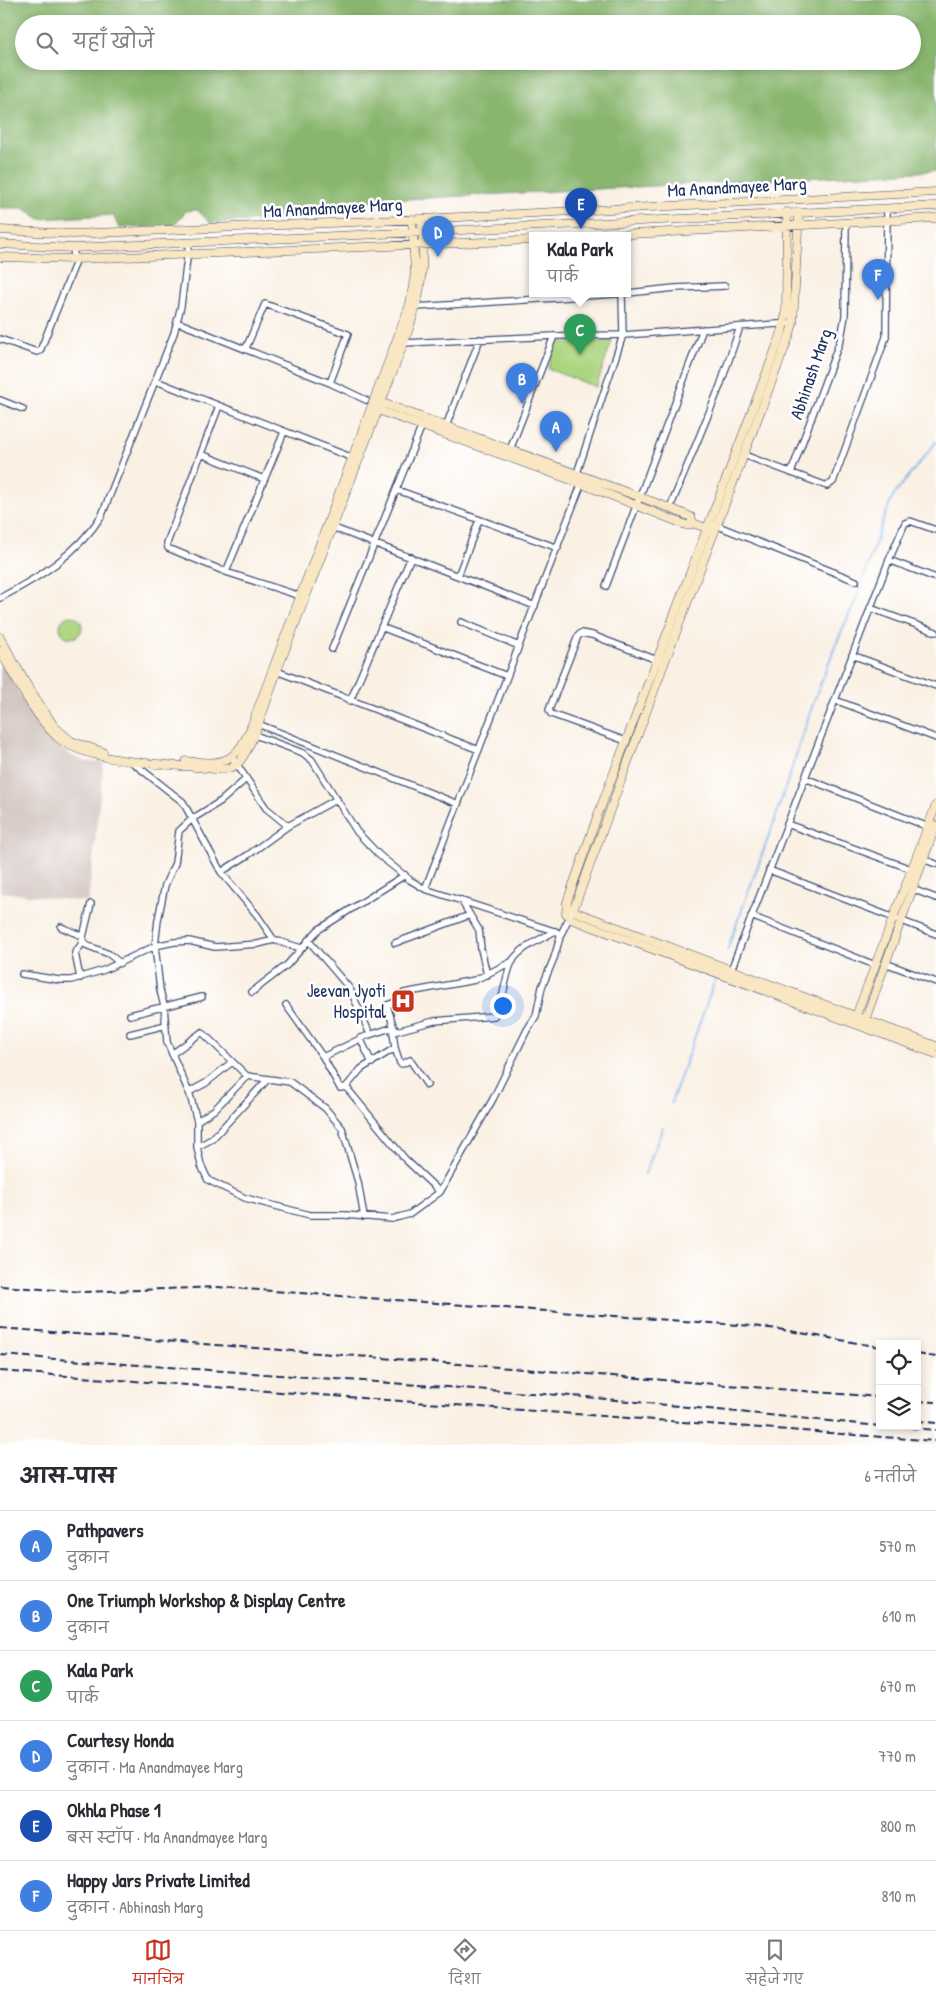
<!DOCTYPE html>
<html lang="hi">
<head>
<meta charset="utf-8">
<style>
  :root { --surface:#fff; --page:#f7f7f7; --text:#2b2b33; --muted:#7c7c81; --line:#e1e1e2; --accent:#c8321e }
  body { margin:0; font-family:"Patrick Hand","Playpen Sans Deva",sans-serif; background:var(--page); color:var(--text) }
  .controls { position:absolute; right:15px; bottom:15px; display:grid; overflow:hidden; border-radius:0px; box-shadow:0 2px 8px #0003 }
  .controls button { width:45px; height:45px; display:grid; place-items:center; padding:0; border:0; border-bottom:1px solid var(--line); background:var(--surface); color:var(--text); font:25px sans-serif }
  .you { position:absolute; left:502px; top:1005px; width:18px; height:18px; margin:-12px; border:4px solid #fff; border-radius:50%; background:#1a73e8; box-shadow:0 0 0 8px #1a73e833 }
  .badge { display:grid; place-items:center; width:32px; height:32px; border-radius:50%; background:var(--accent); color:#fff; font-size:16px; font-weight:700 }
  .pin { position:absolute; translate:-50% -41px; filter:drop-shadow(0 1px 2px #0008) }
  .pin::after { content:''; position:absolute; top:26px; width:18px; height:15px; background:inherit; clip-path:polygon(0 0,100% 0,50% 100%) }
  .popup { position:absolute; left:529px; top:232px; width:102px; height:65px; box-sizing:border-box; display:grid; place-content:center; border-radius:0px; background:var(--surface); filter:drop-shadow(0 1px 4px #0005); font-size:16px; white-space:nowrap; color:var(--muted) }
  .popup b { font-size:19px; color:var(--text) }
  .popup::after { content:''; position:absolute; left:50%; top:100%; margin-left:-10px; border:10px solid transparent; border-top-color:var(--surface) }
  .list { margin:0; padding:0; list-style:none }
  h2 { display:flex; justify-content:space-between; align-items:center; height:65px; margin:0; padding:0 20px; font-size:21px }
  h2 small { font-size:16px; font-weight:400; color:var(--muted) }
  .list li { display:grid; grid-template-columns:32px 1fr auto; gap:15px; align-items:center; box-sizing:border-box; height:70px; padding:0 20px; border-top:1px solid var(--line) }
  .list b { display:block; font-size:19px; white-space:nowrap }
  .list p { margin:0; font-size:16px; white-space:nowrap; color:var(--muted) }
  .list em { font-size:16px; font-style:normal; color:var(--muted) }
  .icon { flex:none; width:28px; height:28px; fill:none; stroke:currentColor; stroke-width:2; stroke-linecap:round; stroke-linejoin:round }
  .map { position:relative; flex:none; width:936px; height:1445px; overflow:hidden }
  .search { position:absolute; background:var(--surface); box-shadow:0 2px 8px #0003; left:15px; right:15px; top:15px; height:55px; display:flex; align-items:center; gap:12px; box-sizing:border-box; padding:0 18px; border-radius:28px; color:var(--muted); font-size:19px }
  .sheet { height:485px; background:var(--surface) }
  nav { display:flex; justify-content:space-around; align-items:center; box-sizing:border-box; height:70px; border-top:1px solid var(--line); background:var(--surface); font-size:14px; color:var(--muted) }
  nav a { display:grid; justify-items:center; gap:2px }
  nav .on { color:var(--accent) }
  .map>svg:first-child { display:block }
  .industrial { fill:#cfc0bb }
  .green { fill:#acd580; stroke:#64826f }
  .forest { fill:#89b66e; stroke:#527266; fill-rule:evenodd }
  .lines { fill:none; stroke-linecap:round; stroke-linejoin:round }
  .stream { stroke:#7fb3ec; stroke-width:2 }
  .street-casing { stroke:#3c4c72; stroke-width:8 }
  .secondary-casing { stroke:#3c4c72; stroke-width:9 }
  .street { stroke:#fff; stroke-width:5.5 }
  .secondary { stroke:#f9e7c3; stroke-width:8 }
  .rail { stroke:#1b2f5e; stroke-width:2; stroke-dasharray:8 4; stroke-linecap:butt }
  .labels { text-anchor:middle; stroke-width:5; stroke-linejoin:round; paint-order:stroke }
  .street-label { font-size:18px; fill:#1b2f5e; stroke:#fff }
  .poi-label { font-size:18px; fill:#1b2f5e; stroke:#fff; text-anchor:end }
</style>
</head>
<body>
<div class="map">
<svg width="936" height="1445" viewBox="0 0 936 1445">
  <rect width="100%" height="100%" fill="#fff"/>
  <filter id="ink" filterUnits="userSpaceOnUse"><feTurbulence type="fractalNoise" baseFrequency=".02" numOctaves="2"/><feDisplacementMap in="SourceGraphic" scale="10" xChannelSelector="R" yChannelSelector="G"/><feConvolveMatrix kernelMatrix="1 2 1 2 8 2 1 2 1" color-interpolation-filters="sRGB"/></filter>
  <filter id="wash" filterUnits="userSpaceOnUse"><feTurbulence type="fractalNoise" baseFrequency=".0096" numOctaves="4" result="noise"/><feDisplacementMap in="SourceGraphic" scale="20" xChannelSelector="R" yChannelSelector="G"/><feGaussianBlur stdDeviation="1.12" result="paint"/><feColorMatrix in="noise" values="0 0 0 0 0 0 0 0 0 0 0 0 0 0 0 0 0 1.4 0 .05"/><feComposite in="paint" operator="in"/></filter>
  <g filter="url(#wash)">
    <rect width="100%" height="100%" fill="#faf0e3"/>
    <path class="industrial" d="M0,660L39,727L58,746L72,756L86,762H104L88,902L0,892Z"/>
    <path class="green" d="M612,341L596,387L548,369L556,342Z
      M60 627a11 11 0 1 1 22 0a11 11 0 1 1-22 0Z"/>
    <path class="forest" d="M0,0H936V171L333,203L305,218L210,223L197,210L186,211L174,226L119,228L113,215L40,219L23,208H0ZM24,24H912V61H24Z"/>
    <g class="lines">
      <path class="stream" d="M727,950L774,822L814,701L836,644L857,597L882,523L893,496L936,442
        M671,1103L716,977
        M645,1174L663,1127"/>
    </g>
  </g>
  <g filter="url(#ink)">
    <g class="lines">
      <g class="street-casing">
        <path id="street" d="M628,293L675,288L725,286
          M416,307L616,294
          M177,322L330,383L366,400
          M0,339L37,352L40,351L75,264L73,248
          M404,343L554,336L623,335L793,323
          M246,348L265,304L348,334L330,383
          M156,381L353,458
          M0,400L23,409
          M219,406L167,543L168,548L226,572L300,596
          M446,426L480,339
          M510,450L554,336
          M201,454L264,479
          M744,455L827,486L833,482L886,337L887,208
          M577,473L623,335L622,294
          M791,473L841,338L845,316L846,223
          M397,490L558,548
          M670,508L720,386L740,327
          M713,524L856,581
          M329,526L535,606
          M889,560L936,578
          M226,572L284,432
          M458,576L479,520
          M606,586L703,329
          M0,598C40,577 77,554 102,515L174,333L181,306L189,243
          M870,608L936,632
          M461,622L519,646
          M381,627L507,676
          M332,649L423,423
          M852,655L936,686
          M274,670L479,750
          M835,700L936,738
          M350,701L411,557
          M258,724L458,804
          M252,734L303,753L312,760L357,832L379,855L410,880L425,889L557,932
          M626,741L551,714L549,710L578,636L581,633L592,635L657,660
          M232,757L266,808L288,826
          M132,762L183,802L221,872L257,915L274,940
          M805,778L931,828
          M246,779L221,801L192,819L179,831L175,863L165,885L158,920L155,946L160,990L164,1006L167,1042L190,1095L197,1121V1147L201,1165L208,1180L245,1198L310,1215H345L392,1219L410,1214L440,1192L493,1099L527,1030L536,1016L542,987L554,958L561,934L574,908
          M787,824L914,870
          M923,859L936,864
          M769,870L936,934
          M221,872L248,855L288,826L337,799
          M425,889L583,480
          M912,889L936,898
          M461,900L479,930L481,949L487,975
          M751,916L875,965
          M61,927L82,936L86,945L109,954L120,963
          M308,940L350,989L370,1034
          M395,943L470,915
          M885,963L936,982
          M731,970L889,560L905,523L910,521L936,530
          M22,974L59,980H71L104,970L155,946L174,942L189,941L215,947L258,944L274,940L301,948
          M80,978L75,953L81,945L91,904
          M252,992L287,965L318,930L405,875
          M286,1005L323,1057L340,1088L346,1087
          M130,1015L202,997
          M395,1032L387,1005L405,999L404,993L475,980L513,961
          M130,1034L166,1025
          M360,1038L372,1063
          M395,1048L400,1063L402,1064L410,1060L427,1085
          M172,1054L202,1032L247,1076L290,1082L325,1108L342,1128L358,1182L364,1217
          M323,1057L366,1036L394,1027
          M189,1092L206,1083L232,1062
          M197,1121L214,1110L247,1076
          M197,1147L212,1139L268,1079
          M440,1192L405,1159L346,1087L361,1069L395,1048L393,1032L434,1021L494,1016C506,998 504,975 513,960C522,947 541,939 555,931"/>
      </g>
      <g class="secondary-casing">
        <path id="secondary" d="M787,212L786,313L782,332L597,817L567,902L566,913L571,919L936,1054
          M799,212L793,323L790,334L664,664L574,908L576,912L936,1046
          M0,230L73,234L422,219L936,192
          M594,236L936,218
          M0,244L73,248L423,232L936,206
          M0,257L75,259L532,240
          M377,401L670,508L691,517L693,523L711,530
          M375,409L582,484L686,525H690L693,523
          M0,637L25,682L54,726L71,741L103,752
          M0,651C16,679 34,715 57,737C86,763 165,764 205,768C215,769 227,771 236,765C251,754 270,691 277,671L404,343C408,331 413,318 416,306C424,277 423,248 422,219
          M186,761C225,765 235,763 251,727L410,304L415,273L412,219
          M854,1021L936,805
          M864,1023L936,825"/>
      </g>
      <use href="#street" class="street"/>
      <use href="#secondary" class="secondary"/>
      <path class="rail" d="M0,1286L84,1292L218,1287L752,1326L778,1329L880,1347
        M0,1328L880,1397
        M917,1354L936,1357
        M0,1355L586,1397L880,1426
        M0,1371L936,1441
        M917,1401L936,1402
        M917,1421L936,1423
        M887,1426L936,1430"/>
    </g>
  </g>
  <defs>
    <g id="hospital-square" transform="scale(1.25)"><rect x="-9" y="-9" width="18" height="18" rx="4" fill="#c8321e" stroke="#fff"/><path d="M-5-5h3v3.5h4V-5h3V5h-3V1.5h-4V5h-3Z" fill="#fff"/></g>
  </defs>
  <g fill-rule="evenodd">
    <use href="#hospital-square" x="403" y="1001"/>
  </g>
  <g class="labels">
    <g class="street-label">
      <text transform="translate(737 187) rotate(-3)" y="6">Ma Anandmayee Marg</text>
      <text transform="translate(333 208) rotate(-3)" y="6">Ma Anandmayee Marg</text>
      <text transform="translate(811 374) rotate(-71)" y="6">Abhinash Marg</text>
    </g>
    <g class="poi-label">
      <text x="386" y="997">Jeevan Jyoti<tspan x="386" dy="21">Hospital</tspan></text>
    </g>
  </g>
</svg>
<div class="controls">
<button><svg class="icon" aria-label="locate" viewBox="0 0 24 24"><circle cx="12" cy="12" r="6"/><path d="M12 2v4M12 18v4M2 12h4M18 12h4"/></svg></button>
<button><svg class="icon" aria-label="layers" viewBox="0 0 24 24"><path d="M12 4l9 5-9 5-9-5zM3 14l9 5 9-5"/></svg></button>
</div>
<div class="you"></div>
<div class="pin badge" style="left:556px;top:452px;background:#3f7fe0">A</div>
<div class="pin badge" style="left:522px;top:404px;background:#3f7fe0">B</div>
<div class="pin badge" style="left:580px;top:355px;background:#2e9e5b">C</div>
<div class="popup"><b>Kala Park</b>पार्क</div>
<div class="pin badge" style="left:438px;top:257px;background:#3f7fe0">D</div>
<div class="pin badge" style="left:581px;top:229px;background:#1a4fb4">E</div>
<div class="pin badge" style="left:878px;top:300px;background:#3f7fe0">F</div>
<div class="search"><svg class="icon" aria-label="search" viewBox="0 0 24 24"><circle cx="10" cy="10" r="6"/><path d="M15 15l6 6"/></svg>यहाँ खोजें</div>
</div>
<section class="sheet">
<h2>आस-पास<small>6 नतीजे</small></h2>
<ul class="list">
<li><span class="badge" style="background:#3f7fe0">A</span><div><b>Pathpavers</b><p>दुकान</p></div><em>570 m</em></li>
<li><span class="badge" style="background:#3f7fe0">B</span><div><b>One Triumph Workshop &amp; Display Centre</b><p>दुकान</p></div><em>610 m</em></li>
<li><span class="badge" style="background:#2e9e5b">C</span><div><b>Kala Park</b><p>पार्क</p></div><em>670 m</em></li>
<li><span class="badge" style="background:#3f7fe0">D</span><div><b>Courtesy Honda</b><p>दुकान · Ma Anandmayee Marg</p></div><em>770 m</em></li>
<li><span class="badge" style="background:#1a4fb4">E</span><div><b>Okhla Phase 1</b><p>बस स्टॉप · Ma Anandmayee Marg</p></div><em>800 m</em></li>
<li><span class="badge" style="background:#3f7fe0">F</span><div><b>Happy Jars Private Limited</b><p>दुकान · Abhinash Marg</p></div><em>810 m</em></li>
</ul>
</section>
<nav>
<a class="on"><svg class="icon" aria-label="map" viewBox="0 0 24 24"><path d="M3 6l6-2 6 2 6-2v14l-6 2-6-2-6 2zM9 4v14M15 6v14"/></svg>मानचित्र</a>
<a><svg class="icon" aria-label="directions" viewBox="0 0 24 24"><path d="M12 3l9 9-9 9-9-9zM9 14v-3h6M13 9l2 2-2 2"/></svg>दिशा</a>
<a><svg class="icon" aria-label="saved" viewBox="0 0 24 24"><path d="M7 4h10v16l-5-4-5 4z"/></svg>सहेजे गए</a>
</nav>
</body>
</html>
